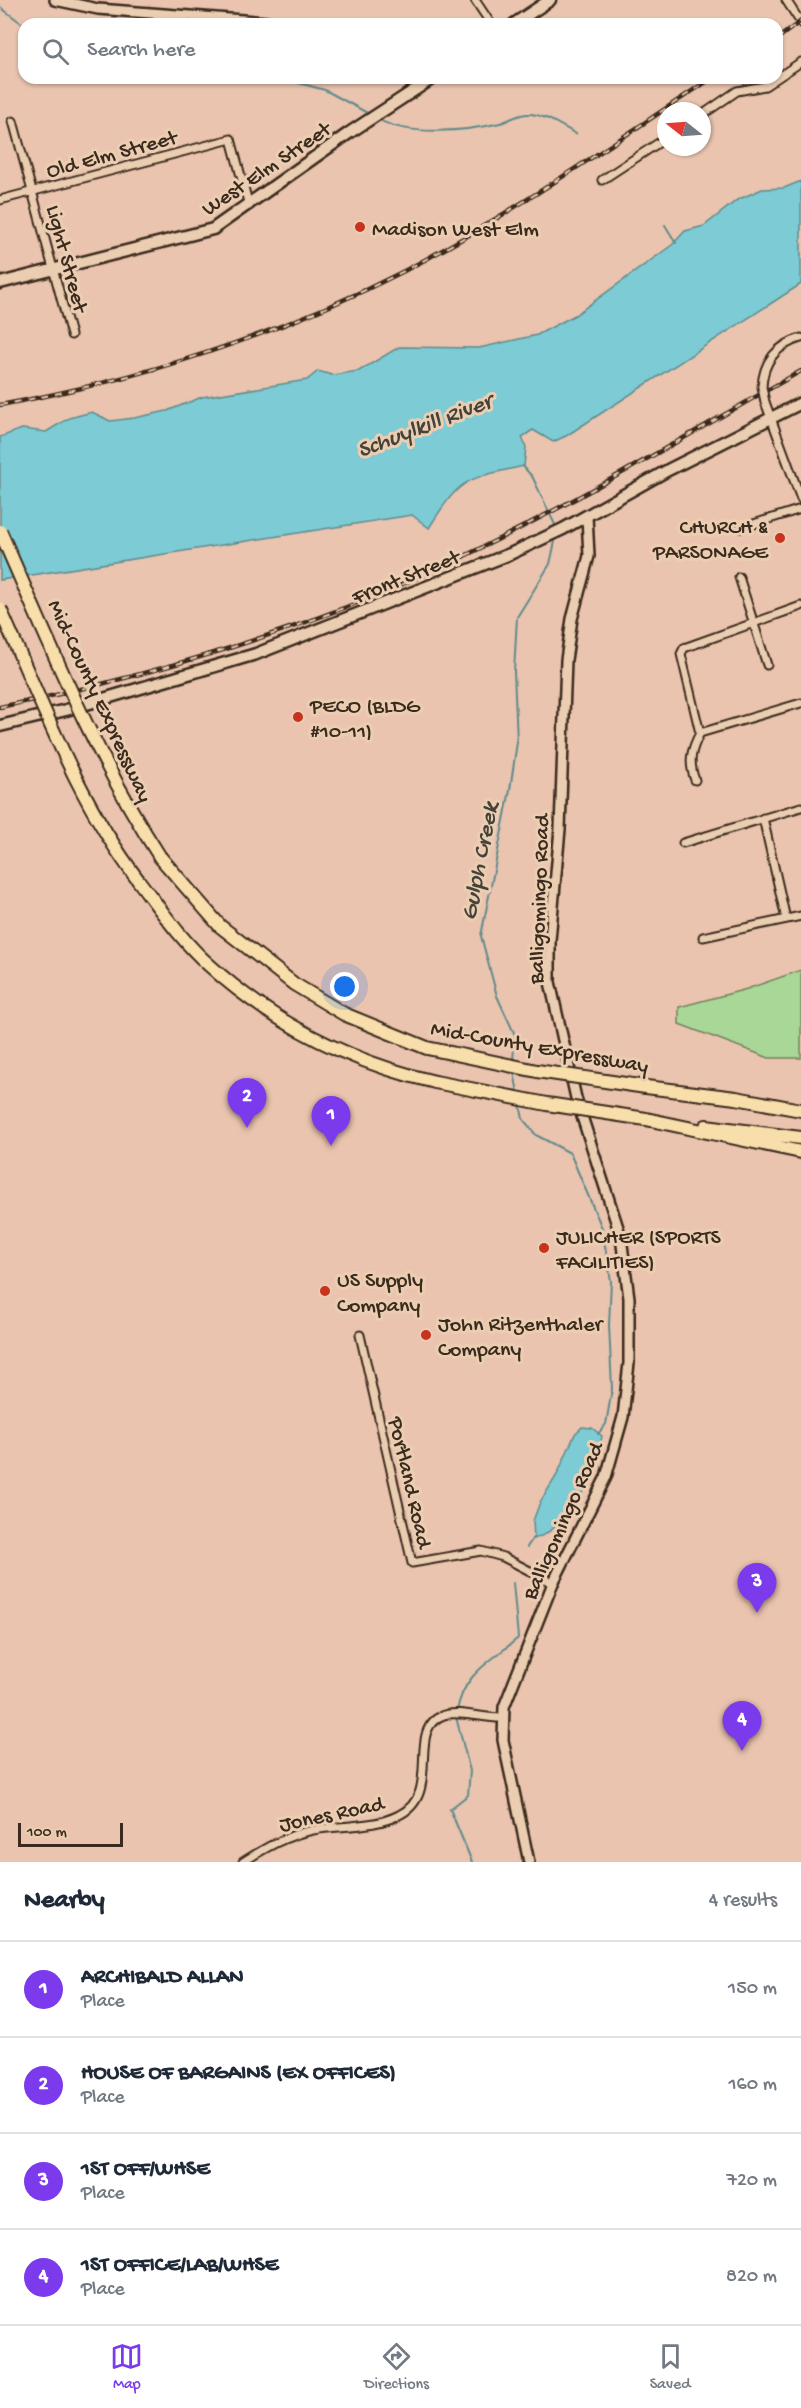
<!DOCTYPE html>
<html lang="en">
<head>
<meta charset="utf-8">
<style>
  :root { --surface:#fff; --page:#f2f2f3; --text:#1f2937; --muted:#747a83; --line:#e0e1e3; --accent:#7c3aed }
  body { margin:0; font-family:"Gochi Hand",sans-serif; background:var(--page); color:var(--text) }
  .compass { position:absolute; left:657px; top:102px; width:54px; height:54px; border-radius:50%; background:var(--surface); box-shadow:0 2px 4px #0004; rotate:287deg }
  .scale { position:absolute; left:18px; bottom:15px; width:105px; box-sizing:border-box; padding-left:6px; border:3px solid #3b2a1e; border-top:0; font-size:16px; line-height:21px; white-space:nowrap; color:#3b2a1e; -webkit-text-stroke:4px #ebceb2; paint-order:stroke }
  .you { position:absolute; left:345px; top:987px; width:21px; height:21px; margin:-15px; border:4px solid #fff; border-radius:50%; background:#1a73e8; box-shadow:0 0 0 9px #1a73e833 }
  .badge { display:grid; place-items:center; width:39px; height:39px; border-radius:50%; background:var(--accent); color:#fff; font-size:20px; font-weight:700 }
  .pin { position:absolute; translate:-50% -50px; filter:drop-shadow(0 2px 3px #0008) }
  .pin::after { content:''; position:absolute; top:32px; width:21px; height:18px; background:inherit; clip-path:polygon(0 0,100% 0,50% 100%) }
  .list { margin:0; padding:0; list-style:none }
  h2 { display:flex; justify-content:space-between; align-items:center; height:78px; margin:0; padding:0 24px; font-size:26px }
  h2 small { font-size:20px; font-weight:400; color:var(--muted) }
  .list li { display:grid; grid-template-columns:39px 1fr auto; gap:18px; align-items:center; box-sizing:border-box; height:96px; padding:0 24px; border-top:2px solid var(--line) }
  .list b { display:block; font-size:22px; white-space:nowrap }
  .list p { margin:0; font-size:20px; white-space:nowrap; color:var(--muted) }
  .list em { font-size:20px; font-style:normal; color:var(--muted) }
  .icon { flex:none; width:33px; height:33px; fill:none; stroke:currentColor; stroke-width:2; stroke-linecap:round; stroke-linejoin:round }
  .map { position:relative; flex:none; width:801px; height:1862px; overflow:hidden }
  .search { position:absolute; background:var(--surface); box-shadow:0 2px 4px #0004; left:18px; right:18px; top:18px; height:66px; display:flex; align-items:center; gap:15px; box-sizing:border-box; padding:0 21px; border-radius:18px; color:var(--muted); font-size:22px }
  .sheet { height:462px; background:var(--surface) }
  nav { display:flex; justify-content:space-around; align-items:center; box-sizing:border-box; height:84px; border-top:2px solid var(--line); background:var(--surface); font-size:16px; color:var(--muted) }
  nav a { display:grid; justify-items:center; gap:3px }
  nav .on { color:var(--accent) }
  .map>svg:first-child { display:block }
  .green { fill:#a8d797; stroke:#72805a; stroke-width:1.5 }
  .water { fill:#7bcbd5; stroke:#618b8c; stroke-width:1.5 }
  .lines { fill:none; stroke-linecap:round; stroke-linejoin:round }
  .stream { stroke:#618b8c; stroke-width:2 }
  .minor-casing { stroke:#3b2a1e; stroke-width:11 }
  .tertiary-casing { stroke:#3b2a1e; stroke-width:14 }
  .secondary-casing { stroke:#3b2a1e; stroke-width:15 }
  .motorway-casing { stroke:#3b2a1e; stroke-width:16 }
  .minor { stroke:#ebceb2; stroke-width:7 }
  .tertiary { stroke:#ebceb2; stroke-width:9 }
  .secondary { stroke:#ebceb2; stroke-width:10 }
  .motorway { stroke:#f8deab; stroke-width:12 }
  .rail-casing { stroke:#3b2a1e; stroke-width:4.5 }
  .rail { stroke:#ebceb2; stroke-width:2; stroke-dasharray:7; stroke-linecap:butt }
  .minor-bridge-casing { stroke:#3b2a1e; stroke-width:11; stroke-linecap:butt }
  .motorway-bridge-casing { stroke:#3b2a1e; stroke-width:16; stroke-linecap:butt }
  .minor-bridge { stroke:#ebceb2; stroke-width:7 }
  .motorway-bridge { stroke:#f8deab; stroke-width:12 }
  .poi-dot { fill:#c8321e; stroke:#ebceb2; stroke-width:2 }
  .labels { text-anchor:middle; stroke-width:6; stroke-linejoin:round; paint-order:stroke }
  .street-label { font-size:22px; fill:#3b2a1e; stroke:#ebceb2 }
  .poi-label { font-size:22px; fill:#3b2a1e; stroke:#ebceb2; text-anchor:start }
  .water-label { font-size:24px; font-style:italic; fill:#454239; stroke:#ebceb2 }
</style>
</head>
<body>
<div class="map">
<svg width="801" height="1862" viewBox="0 0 801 1862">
  <rect width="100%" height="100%" fill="#eac4af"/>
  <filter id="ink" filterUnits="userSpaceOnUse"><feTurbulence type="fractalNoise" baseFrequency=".0167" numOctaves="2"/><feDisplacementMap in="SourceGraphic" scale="12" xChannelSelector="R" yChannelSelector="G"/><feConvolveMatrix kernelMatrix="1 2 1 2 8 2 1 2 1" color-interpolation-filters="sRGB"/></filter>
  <g filter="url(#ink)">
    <path class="green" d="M801,970V1058H769L679,1024V1007L747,989Z"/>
    <path class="water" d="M801,181V284L566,436L553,442L533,430L522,437L526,447L524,466C465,479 461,477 429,528L412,515L0,580V437L22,429L46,432L69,418L92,412L110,421L134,418L167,411L202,397L307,380L318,371L332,375L359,371L399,347L479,348L537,335L575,315L672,245L685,231L704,226L737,200L762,189L784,188Z
      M582,1427L592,1428L602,1436C596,1473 572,1526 534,1539L533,1521L540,1502L557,1475L575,1434Z"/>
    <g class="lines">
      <path class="stream" d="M0,7L24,25
        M280,78L325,90L371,115
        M378,119C407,137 468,131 500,123C511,120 518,113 530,114C546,115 563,127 576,134
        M665,225L676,243
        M523,466L533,478L557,529
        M513,1060L515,1035L497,996L481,936L510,790L517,742L514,672L517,617L550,564L556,537
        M514,1072L518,1093
        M520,1104L523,1119L536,1135L570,1153L602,1228L611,1281L609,1325L612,1389L606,1424L598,1434
        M527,1547L534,1537
        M457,1711C464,1672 491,1662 518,1638L513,1583
        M456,1717L470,1771L468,1795L450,1809L472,1862"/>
      <g class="minor-casing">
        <path id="minor" d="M475,0L491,24
          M786,0L801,23
          M702,115L737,91L765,86L801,62
          M13,121L71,335
          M602,180L666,138
          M0,200L231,139L249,206
          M762,387C763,362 777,345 801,338
          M765,402L801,499
          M741,528L801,509
          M739,577L767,665
          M700,733L801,703
          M695,780C688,762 691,750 700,733L681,654L684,648L801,606
          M763,818L786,919
          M683,843L801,807
          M703,937L801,916
          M360,1335L412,1563L481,1551L503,1557L553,1583
          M243,1862C265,1848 287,1835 313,1830C340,1825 374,1828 399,1815C444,1794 404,1728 444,1715C458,1710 486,1719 503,1718"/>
      </g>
      <g class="tertiary-casing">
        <path id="tertiary" d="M55,0L98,9L294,24
          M529,1862L503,1740L504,1707L553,1583L606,1477L623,1417L629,1363V1298L621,1237L576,1098L550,982V940L560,829L566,660L572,619L589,556L587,516"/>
      </g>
      <g class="secondary-casing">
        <path id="secondary" d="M514,24L550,0
          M0,283L213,229L349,133L433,78
          M0,726L66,710L256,654L510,554L563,529L668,470L801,403"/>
      </g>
      <g class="motorway-casing">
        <path id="motorway" d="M160,857L220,926L294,984L344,1014L427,1048L537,1071
          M138,880C160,909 182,941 209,965C274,1024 350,1062 435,1082
          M646,1087L736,1098L801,1110
          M646,1119L801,1152
          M706,1126L801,1138"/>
      </g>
      <use href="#minor" class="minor"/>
      <use href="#tertiary" class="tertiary"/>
      <use href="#secondary" class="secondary"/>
      <use href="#motorway" class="motorway"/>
      <g class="rail-casing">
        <path id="rail" d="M777,39L801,21
          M0,405C138,380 279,335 404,271C511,215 611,144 712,78
          M0,707C151,676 299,632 439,568C564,510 682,438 801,371"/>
      </g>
      <use href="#rail" class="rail"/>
      <g class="minor-bridge-casing">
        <path id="minor-bridge" d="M762,387L765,402"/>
      </g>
      <g class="motorway-bridge-casing">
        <path id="motorway-bridge" d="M0,531C49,642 94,755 160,857
          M0,609C42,702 76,798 138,880
          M537,1071L646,1087
          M435,1082L547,1104L646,1119"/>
      </g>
      <use href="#minor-bridge" class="minor-bridge"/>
      <use href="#motorway-bridge" class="motorway-bridge"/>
    </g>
  </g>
  <g class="poi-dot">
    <circle cx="360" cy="227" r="6"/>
    <circle cx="780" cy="538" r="6"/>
    <circle cx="298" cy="717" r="6"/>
    <circle cx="544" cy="1248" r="6"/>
    <circle cx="325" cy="1291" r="6"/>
    <circle cx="426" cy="1335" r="6"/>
  </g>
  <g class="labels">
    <g class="street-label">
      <text transform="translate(111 152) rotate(-15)" y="8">Old Elm Street</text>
      <text transform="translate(265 167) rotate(-34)" y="8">West Elm Street</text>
      <text transform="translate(69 258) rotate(75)" y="8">Light Street</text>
      <text transform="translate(405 575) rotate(-22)" y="8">Front Street</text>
      <text transform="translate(102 700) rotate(65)" y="8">Mid-County Expressway</text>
      <text transform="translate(537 899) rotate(-88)" y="8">Balligomingo Road</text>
      <text transform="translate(540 1045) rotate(10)" y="8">Mid-County Expressway</text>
      <text transform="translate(412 1482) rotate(77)" y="8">Portland Road</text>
      <text transform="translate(561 1520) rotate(-66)" y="8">Balligomingo Road</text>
      <text transform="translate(331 1812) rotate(-12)" y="8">Jones Road</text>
    </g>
    <g class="poi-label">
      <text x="372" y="235">Madison West Elm</text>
      <text x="768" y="533" text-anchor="end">CHURCH &amp;<tspan x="768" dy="25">PARSONAGE</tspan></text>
      <text x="310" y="712">PECO (BLDG<tspan x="310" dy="25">#10-11)</tspan></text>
      <text x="556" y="1243">JULICHER (SPORTS<tspan x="556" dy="25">FACILITIES)</tspan></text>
      <text x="337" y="1286">US Supply<tspan x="337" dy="25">Company</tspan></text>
      <text x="438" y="1330">John Ritzenthaler<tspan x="438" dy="25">Company</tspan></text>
    </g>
    <g class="water-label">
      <text transform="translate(424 424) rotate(-21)" y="8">Schuylkill River</text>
      <text transform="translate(478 861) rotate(-79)" y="8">Gulph Creek</text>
    </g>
  </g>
</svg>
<svg class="compass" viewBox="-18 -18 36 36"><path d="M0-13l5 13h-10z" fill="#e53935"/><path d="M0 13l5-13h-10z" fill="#747a83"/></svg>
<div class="scale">100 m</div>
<div class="you"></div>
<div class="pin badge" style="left:331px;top:1146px">1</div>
<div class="pin badge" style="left:247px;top:1128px">2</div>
<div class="pin badge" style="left:757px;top:1613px">3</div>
<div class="pin badge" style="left:742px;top:1751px">4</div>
<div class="search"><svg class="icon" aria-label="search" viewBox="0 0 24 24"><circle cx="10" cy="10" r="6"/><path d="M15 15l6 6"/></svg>Search here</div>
</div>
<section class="sheet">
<h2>Nearby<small>4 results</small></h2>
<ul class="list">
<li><span class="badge">1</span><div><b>ARCHIBALD ALLAN</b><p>Place</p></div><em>150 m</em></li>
<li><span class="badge">2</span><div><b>HOUSE OF BARGAINS (EX OFFICES)</b><p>Place</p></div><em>160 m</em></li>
<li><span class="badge">3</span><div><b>1ST OFF/WHSE</b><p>Place</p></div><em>720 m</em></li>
<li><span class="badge">4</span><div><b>1ST OFFICE/LAB/WHSE</b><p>Place</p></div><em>820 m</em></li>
</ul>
</section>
<nav>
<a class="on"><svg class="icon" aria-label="map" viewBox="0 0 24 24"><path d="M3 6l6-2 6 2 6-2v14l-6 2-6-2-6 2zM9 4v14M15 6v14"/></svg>Map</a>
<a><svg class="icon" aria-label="directions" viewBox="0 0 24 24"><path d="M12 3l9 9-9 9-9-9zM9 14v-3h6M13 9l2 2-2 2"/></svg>Directions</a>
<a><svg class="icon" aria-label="saved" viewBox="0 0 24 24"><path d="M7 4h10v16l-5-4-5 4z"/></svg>Saved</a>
</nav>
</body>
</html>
